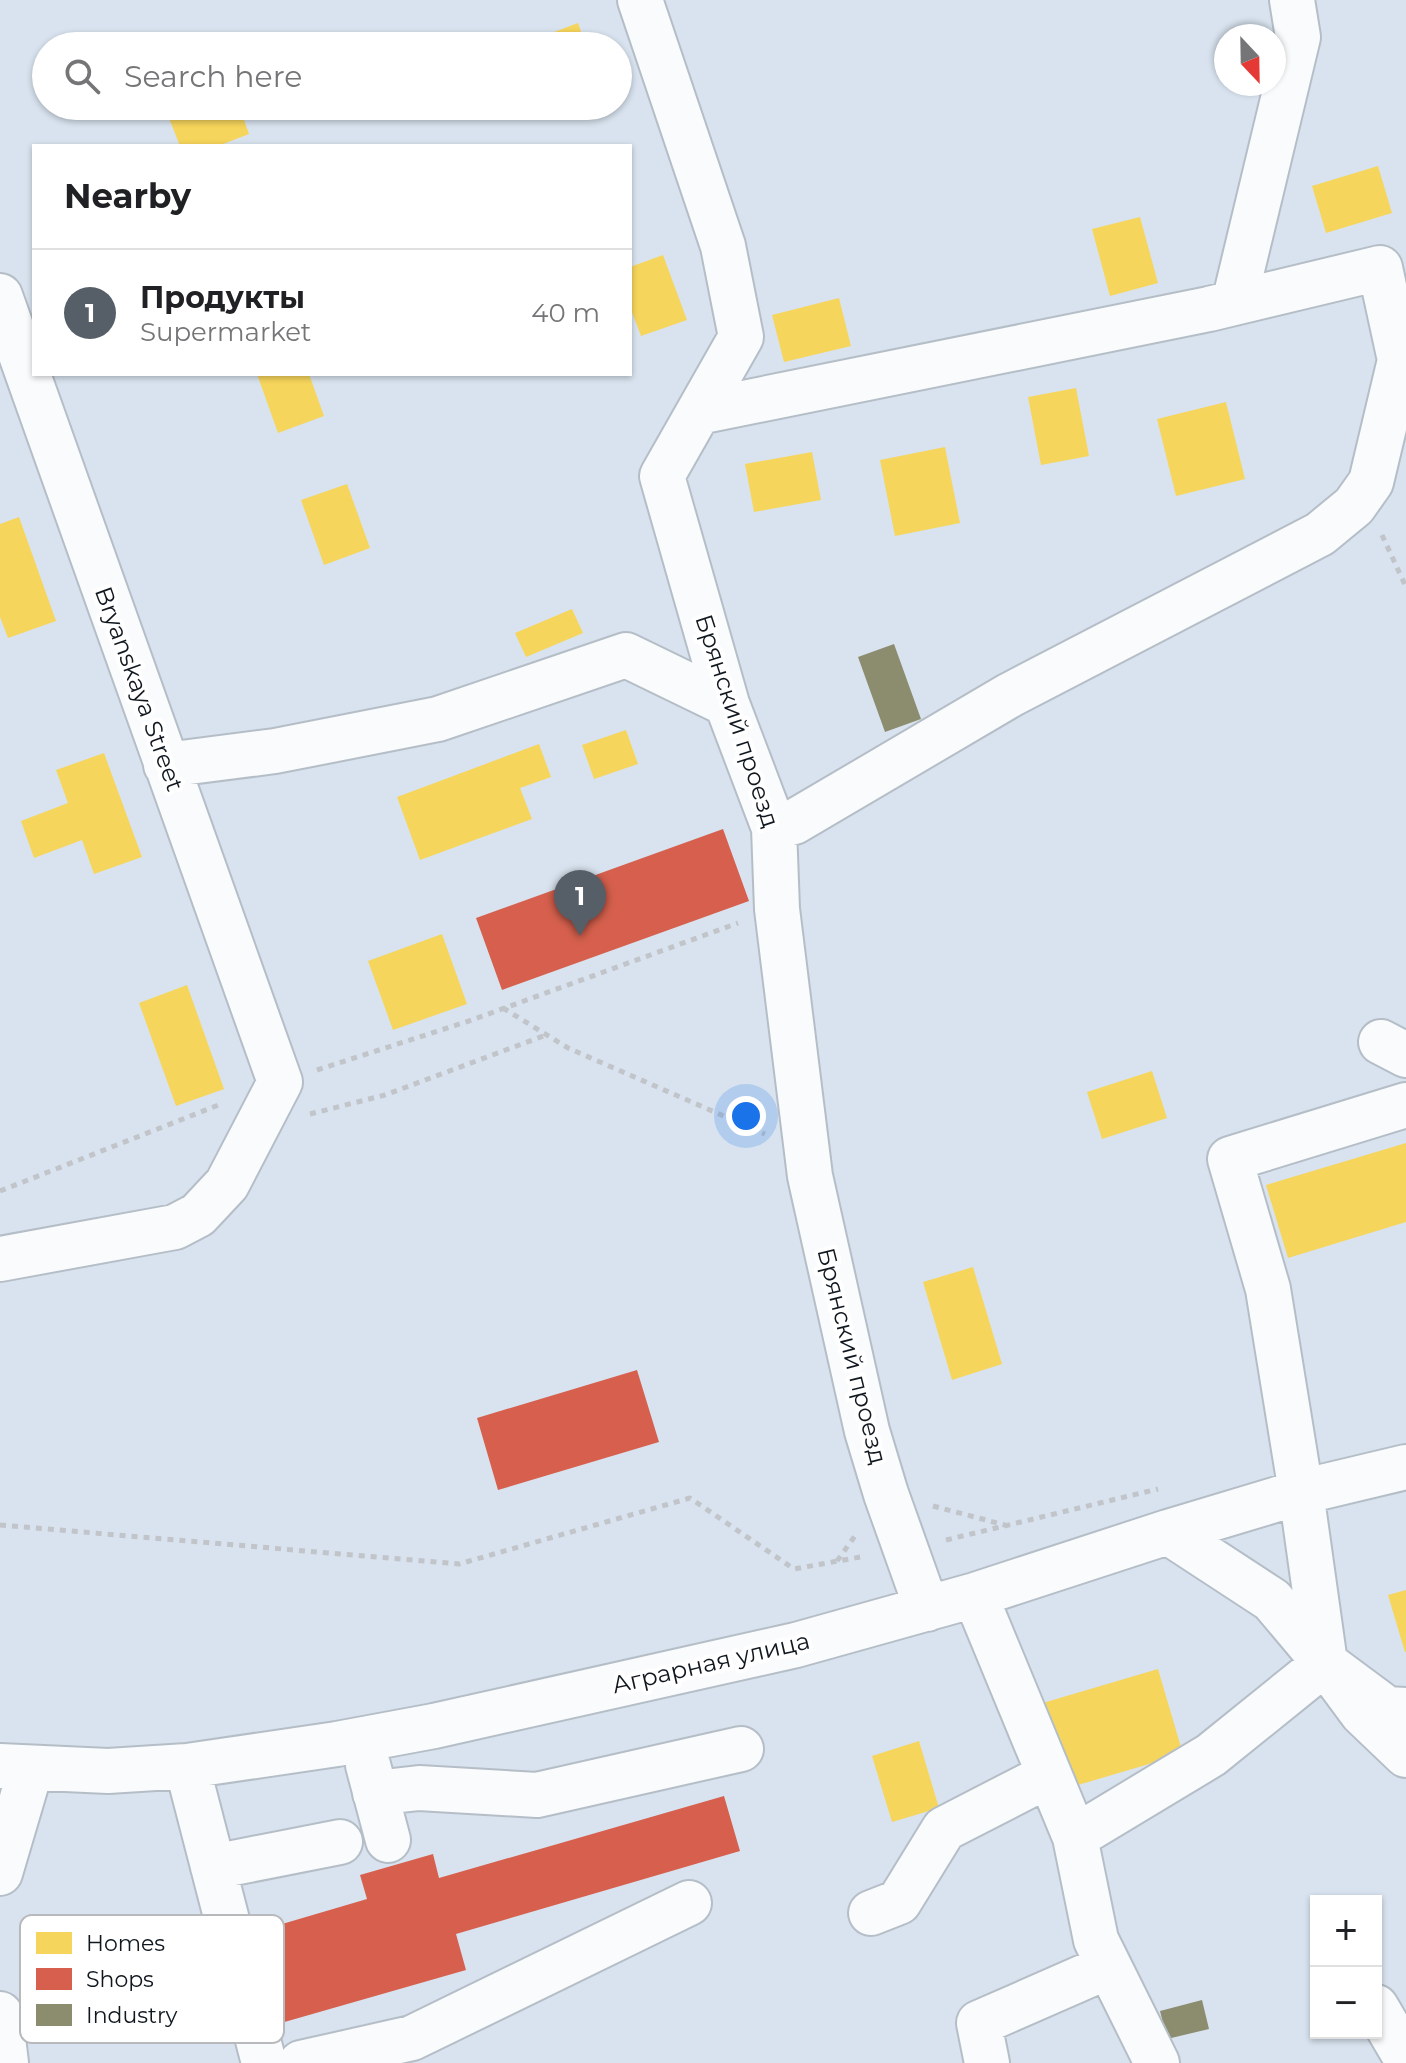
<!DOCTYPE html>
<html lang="en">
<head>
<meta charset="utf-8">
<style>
  :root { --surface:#fff; --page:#f2f2f2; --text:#202124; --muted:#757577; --line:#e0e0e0; --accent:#565e67 }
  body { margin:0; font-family:Montserrat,sans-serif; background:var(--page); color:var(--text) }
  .controls { position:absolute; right:24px; bottom:24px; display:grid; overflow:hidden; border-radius:0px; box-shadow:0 2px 6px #0004 }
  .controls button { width:72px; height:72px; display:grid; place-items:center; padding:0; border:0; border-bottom:2px solid var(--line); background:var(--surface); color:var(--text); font:40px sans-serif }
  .compass { position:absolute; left:1214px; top:24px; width:72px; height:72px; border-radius:50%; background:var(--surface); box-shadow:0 2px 6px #0004; rotate:158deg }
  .you { position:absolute; left:746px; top:1116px; width:28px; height:28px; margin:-20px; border:6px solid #fff; border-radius:50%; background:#1a73e8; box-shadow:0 0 0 12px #1a73e833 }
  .badge { display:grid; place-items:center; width:52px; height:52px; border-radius:50%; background:var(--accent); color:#fff; font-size:26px; font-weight:700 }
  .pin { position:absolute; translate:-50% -66px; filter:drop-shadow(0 2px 4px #0008) }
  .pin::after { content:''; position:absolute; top:42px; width:28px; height:24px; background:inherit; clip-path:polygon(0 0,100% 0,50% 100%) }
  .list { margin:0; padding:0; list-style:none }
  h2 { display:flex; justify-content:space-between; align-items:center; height:104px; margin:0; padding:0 32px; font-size:34px }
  h2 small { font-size:26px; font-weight:400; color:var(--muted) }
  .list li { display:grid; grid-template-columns:52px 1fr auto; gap:24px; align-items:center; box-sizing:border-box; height:128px; padding:0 32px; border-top:2px solid var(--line) }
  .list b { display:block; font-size:30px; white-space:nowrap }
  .list p { margin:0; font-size:26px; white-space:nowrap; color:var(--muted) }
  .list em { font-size:26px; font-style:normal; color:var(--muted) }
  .icon { flex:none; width:44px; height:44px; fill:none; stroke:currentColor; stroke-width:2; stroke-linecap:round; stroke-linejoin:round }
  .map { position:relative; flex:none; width:1406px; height:2063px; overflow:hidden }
  .search { position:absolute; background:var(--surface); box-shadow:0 2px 6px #0004; left:32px; top:32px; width:600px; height:88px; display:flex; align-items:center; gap:20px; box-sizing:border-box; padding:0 28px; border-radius:44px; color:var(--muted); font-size:30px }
  .panel { position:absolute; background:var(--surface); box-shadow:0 2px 6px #0004; left:32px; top:144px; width:600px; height:232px; border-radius:0px }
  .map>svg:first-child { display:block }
  .homes { fill:#f6d55c }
  .shops { fill:#d6604d }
  .industry { fill:#8c8c6e }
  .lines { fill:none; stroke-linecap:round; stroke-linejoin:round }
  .minor-casing { stroke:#b5bec7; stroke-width:48 }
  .path { stroke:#c1c4c8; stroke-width:5; stroke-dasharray:6 6; stroke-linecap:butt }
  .minor { stroke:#f9fbfd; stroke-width:44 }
  .labels { text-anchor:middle; stroke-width:8; stroke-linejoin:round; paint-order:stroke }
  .street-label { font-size:24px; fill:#10171e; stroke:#fff }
  .key { fill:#fff; stroke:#b7b9bc; stroke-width:2 }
  .key-label { font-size:22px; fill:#10171e }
</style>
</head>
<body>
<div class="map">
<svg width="1406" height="2063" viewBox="0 0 1406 2063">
  <rect width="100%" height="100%" fill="#d8e3ef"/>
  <path class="homes" d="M578,23L586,46H517Z
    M185,106H239L249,134L218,146H180L167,113Z
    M1378,166L1392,213L1326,233L1312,186Z
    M1140,217L1158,283L1110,296L1092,229Z
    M663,255L687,320L641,336L630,307V267Z
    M839,298L851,346L784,362L772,315Z
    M257,374H309L324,416L278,433Z
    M1076,388L1089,456L1041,465L1028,397Z
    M1226,402L1245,479L1176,496L1157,419Z
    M945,447L960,523L895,536L880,460Z
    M812,452L821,500L754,512L745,464Z
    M347,484L370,548L324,565L301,500Z
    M19,517L56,621L8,638L0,617V524Z
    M572,609L583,633L526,657L515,633Z
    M626,730L638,764L594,779L582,745Z
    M539,744L551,777L520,788L532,819L420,860L397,797Z
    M104,753L142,857L94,874L82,840L34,858L21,821L68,803L56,770Z
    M442,934L467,1004L393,1030L368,961Z
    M187,985L224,1089L176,1106L139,1003Z
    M1152,1071L1167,1118L1102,1139L1087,1092Z
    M1406,1143V1222L1288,1258L1266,1185Z
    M973,1267L1002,1364L952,1380L923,1282Z
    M1406,1590V1652H1405L1388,1595Z
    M1158,1669L1183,1754L1061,1790L1036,1705Z
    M919,1741L939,1808L892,1822L872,1756Z"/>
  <path class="shops" d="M723,829L749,901L502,990L476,918Z
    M637,1370L659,1442L498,1490L477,1418Z
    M724,1796L740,1851L456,1934L466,1970L281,2023L255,1932L367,1899L360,1875L433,1854L439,1878Z"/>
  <path class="industry" d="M894,644L921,719L885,732L858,657Z
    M1202,2000L1209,2029L1167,2039L1160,2011Z"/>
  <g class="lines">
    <g class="minor-casing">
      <path id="minor" d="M640,0L723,246L741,337L662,476L727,704L774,828L777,909L810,1176L867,1431L886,1494L927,1609
        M0,296L280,1082L227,1184L198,1215L175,1227L0,1259
        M1234,303L1298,37L1292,0
        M699,412L1209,309L1380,268L1400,360L1371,482L1354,506L1320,534L1010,695L794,822L774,828
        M166,765L275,751L438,719L626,655L727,704
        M1381,1042L1406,1055
        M1406,1105L1230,1159L1268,1289L1301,1492L1325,1663L1362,1713L1406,1755
        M1168,1532L1272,1600L1325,1663L1387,1709L1406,1710
        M975,1595L1075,1837L1096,1940L1157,2063
        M368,1765L388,1840
        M0,1766L108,1771L187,1766L337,1744L434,1726L796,1645L975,1595L1168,1532L1301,1492L1406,1467
        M187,1766L264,2063
        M375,1793L419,1788L537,1795L741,1749
        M1075,1837L1211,1755L1325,1663
        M213,1867L340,1842
        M0,1873L31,1768
        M871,1913L899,1902L944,1829L1049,1775
        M1376,2007L1406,2058
        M0,2014L6,2063
        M301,2063L412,2038L689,1903
        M987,2063L979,2023L1109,1966"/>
    </g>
    <path class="path" d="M1382,535L1406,587
      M503,1008L568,1048L765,1134
      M317,1070L469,1021L738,923
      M310,1114L385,1095L546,1035
      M0,1191L221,1104
      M933,1506L1005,1525
      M0,1525L459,1564L690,1498L794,1569L866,1556
      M946,1540L1158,1489
      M837,1561L857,1533"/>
    <use href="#minor" class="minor"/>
  </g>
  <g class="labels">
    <g class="street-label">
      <text transform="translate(139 689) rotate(70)" y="8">Bryanskaya Street</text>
      <text transform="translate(737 721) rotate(72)" y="8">Брянский проезд</text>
      <text transform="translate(852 1356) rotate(76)" y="8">Брянский проезд</text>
      <text transform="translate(711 1663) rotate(-13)" y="8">Аграрная улица</text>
    </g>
  </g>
  <rect x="20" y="1915" width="264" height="128" rx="12" class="key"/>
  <rect x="36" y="1932" width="36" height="22" fill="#f6d55c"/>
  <rect x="36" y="1968" width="36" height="22" fill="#d6604d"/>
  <rect x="36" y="2004" width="36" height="22" fill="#8c8c6e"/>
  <g class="key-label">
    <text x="86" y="1951">Homes</text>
    <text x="86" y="1987">Shops</text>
    <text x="86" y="2023">Industry</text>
  </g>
</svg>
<div class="controls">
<button>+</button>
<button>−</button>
</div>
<svg class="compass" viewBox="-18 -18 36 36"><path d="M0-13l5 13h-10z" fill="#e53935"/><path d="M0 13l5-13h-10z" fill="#757577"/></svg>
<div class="you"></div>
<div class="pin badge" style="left:580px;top:936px">1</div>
<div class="search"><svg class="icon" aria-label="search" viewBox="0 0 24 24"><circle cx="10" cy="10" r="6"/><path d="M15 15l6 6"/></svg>Search here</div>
<section class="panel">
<h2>Nearby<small></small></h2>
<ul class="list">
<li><span class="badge">1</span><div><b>Продукты</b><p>Supermarket</p></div><em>40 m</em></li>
</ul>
</section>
</div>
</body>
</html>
